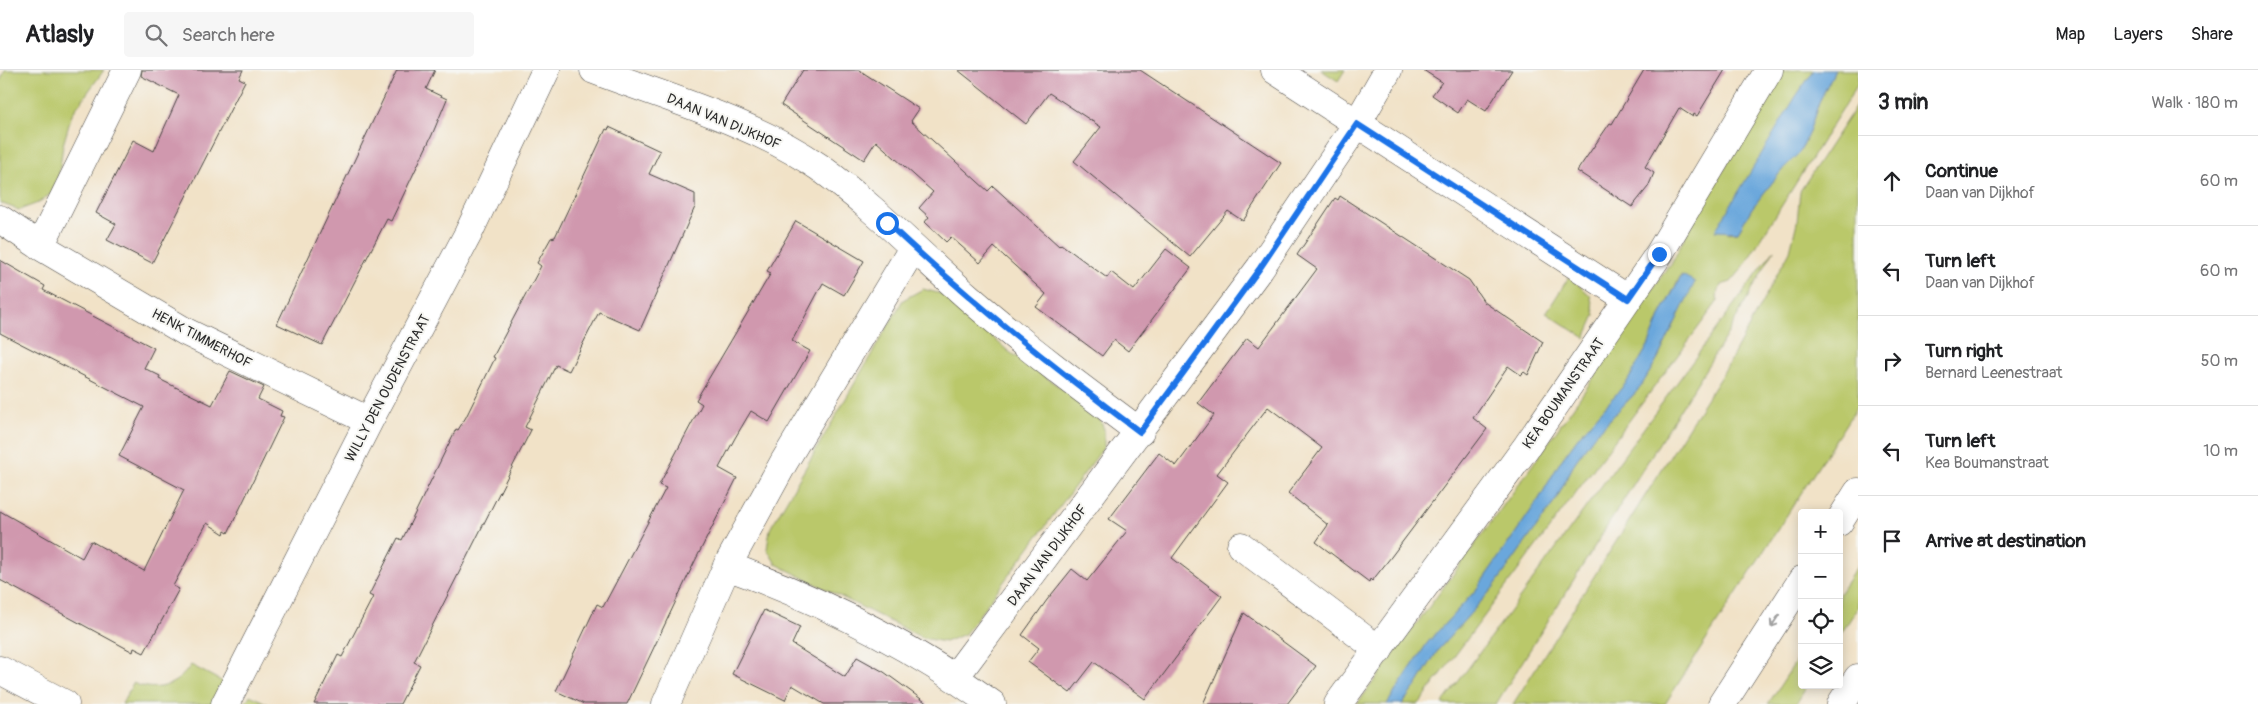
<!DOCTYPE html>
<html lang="en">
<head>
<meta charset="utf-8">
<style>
  :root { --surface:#fff; --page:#f6f6f6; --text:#202124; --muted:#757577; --line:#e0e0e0 }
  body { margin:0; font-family:Pangolin,sans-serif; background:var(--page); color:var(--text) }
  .controls { position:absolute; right:15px; bottom:15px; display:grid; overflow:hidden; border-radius:5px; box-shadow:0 2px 12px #0003 }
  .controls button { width:45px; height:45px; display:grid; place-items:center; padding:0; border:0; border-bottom:1px solid var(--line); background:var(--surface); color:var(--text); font:25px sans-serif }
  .stop { position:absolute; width:15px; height:15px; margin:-11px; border:4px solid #1a73e8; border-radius:50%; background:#fff }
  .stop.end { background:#1a73e8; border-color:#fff; box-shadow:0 1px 5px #0008 }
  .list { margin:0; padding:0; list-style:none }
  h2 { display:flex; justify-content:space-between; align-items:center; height:65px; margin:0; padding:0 20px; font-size:21px }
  h2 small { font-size:16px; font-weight:400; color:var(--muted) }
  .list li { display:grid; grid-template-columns:32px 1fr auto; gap:15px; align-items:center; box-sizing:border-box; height:90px; padding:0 20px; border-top:1px solid var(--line) }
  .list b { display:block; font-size:19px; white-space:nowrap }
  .list p { margin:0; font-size:16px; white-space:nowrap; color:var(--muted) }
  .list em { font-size:16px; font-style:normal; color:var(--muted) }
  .icon { flex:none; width:28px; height:28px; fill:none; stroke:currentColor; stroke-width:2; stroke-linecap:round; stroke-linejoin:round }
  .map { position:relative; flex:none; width:1858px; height:634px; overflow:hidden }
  header { display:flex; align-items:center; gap:30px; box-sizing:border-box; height:70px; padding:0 25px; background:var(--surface); border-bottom:1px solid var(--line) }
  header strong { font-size:24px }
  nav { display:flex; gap:28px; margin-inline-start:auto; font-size:18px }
  .search { width:350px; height:45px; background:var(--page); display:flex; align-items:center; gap:12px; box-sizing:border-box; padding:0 18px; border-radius:5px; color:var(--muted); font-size:19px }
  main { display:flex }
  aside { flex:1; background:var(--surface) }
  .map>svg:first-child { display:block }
  .green { fill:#bac86a; stroke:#727a4a }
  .water { fill:#6ba7dc; stroke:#4b6984 }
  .building { fill:#d098ae }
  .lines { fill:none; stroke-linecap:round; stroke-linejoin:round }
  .minor-casing { stroke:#494642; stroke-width:29 }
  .highway-casing { stroke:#494642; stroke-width:29 }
  .minor { stroke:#fff; stroke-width:28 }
  .highway { stroke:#fff; stroke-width:28 }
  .oneway { stroke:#a0a0a0 }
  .route { stroke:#1a73e8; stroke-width:6 }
  .labels { text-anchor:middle; stroke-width:4; stroke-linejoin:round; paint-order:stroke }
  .street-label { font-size:14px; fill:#2b2b2b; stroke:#f6f6f2 }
</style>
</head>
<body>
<header>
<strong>Atlasly</strong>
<div class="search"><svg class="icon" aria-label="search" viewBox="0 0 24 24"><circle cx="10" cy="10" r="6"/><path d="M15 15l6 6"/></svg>Search here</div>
<nav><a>Map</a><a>Layers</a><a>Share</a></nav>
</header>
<main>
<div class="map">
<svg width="1858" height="634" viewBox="0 0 1858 634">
  <rect width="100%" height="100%" fill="#f6f6f2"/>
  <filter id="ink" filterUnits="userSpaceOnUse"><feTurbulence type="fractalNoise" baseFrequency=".02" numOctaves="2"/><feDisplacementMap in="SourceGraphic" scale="10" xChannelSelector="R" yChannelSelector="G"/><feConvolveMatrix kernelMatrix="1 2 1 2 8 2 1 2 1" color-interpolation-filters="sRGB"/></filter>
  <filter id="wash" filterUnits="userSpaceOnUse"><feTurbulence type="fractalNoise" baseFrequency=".0096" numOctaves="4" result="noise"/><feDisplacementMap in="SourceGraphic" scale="20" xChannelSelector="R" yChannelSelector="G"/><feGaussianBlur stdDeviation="1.12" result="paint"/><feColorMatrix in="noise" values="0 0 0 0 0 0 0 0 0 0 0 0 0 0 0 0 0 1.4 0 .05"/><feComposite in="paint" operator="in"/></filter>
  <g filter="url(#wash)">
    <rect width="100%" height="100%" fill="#f1e2c7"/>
    <path class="green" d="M5,0H104L72,44L63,75L59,104L52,123L38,133L19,140L0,133V12Z
      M1321,0H1345L1338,11Z
      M1782,0H1814L1795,28L1727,163L1738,162L1752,138L1783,99L1800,82L1809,62L1819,32L1835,0H1858V14L1742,199L1731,212L1721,215L1717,226L1718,231L1419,634H1402L1416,616L1438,580L1493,518L1556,430L1575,392L1594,366L1640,318L1658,288L1694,212L1681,205L1661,244L1649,274L1627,312L1579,366L1560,392L1539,429L1476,520L1428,572L1387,634H1357C1464,490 1571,347 1668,196L1671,195L1687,162Z
      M1858,33V335L1665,634H1513L1728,295L1790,181L1797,152L1800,121Z
      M1774,180L1728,263L1496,634H1442Z
      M1569,207L1590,225L1595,245L1585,268L1546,243Z
      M923,219L945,225L1008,281L1097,343L1104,359V377L965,564L945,572L923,568L776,494L767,479L770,459L903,230Z
      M1858,495V537L1839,567V524Z
      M1802,582V615H1808L1806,618L1796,634H1768Z
      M191,595L223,612L212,634H122L133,613C157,623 177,616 191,595Z
      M250,625L268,634H245Z"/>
    <path class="water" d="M1814,0H1835L1819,32L1809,62L1800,82L1783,99L1752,138L1738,162L1715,161L1795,28Z
      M1682,205L1695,212L1658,288L1640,318L1594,366L1575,392L1556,430L1493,518L1438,580L1416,616L1402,634H1387L1428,572L1476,520L1539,429L1560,392L1579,366L1627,312L1649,274L1661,244Z"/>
    <g id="blocks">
      <path class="building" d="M142,0H243L239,8L245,11L152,193L107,170L116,154L96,143L133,70L154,81L179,25L141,6Z
        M397,0H435L426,19L447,29L432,65L391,151L387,149L322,275L277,254Z
        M803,0H859L919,39L911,51L988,121L993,116L1059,176L1061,174L1107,208L1111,202L1134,220L1166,179L1191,198L1128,281L1114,270L1102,286L1036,237L1046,224L994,177L980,193L951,167L946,172L925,152L929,147L919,138L933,122L876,71L864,90L781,35Z
        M958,0H1140L1281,93L1243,151L1228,141L1190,187L1074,91L1101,57L1049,23L1026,54Z
        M1423,0H1512L1486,41L1467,29L1458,43L1432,25L1442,12Z
        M1644,0H1725L1697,46L1694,44L1693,47L1679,38L1645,97L1654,103L1648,117L1632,137L1577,101L1610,53L1612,54Z
        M609,57L660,81L649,104L695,124V137L640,260L599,242L569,301L556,295L525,357L531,360L414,592L420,595L400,634H314L338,585L342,587L373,527L369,525L398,468L402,470L456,359L458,360L466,347L495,288L493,287L541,196L537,193L551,168L555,167L606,59L608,60Z
        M1340,126L1469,210L1484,232L1543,272L1528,305L1524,302L1521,305L1508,296L1473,348L1487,359L1391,487L1372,511L1370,509L1369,512L1316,472L1328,455L1288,423L1322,378L1268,337L1217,404L1228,412L1172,488L1222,526L1145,629L1094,592L1070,623L1028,592L1039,578L1022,565L1047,530L1072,499L1087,511L1127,461L1109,449L1159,383L1176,396L1214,345L1198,333L1247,268L1259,277L1317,199L1297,185L1335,128L1338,130Z
        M796,151L864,191L844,225L823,213L792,271L810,281L769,352L751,341L735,368L719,398L737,408L695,491L627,634H584L556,621L597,534L603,537L666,418L659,415L702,334L696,330L771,203L767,201Z
        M0,190L45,216L43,220L154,278L144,298L160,306L159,309L212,335L230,301L264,317L258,329L282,341L280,346L284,347L228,463L225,461L224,464L207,453L173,516L179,519L144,583L134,578L133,582L0,510V441L82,488L91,471L144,501L184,420L119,386L144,337L0,263Z
        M764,540L800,557L792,574L845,607L857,587L884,602L928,634H824L792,615L785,630L732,604Z
        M1244,543L1316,596L1287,634H1203Z"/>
    </g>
  </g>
  <g filter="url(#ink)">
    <use href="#blocks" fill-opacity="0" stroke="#494642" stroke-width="1"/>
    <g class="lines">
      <g class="minor-casing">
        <path id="minor" d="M127,0L40,176L186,262L369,351
          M594,0C667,28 754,52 819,97C872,135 918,183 967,226C1022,274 1081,318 1140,362
          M1275,0L1628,229
          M0,149L40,176
          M1241,476L1379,580
          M727,496C821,530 911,575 992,634
          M0,600L65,634
          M955,607L1260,198L1357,54L1388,0
          M225,634L369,351L468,164L546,0
          M666,634L727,496L784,392L913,178
          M1338,634L1527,376L1659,184L1769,0"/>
      </g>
      <g class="highway-casing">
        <path id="highway" d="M1839,452L1858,422
          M1722,634L1802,510
          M1841,634L1858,608"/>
      </g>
      <use href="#minor" class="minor"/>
      <use href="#highway" class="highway"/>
    </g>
    <defs><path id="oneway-shaft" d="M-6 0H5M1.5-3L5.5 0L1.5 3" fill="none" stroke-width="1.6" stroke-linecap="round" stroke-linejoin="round" transform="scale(1.25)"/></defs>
    <use class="oneway" href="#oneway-shaft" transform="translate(1775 551) rotate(123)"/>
  </g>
  <g class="lines" filter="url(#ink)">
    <path class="route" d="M887,153C967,228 1051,296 1140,362L1260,198L1357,54L1628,229L1659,184"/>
  </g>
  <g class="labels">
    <g class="street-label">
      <text transform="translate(724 51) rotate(23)" y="5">DAAN VAN DIJKHOF</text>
      <text transform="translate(202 268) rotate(28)" y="5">HENK TIMMERHOF</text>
      <text transform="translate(387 318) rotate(-62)" y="5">WILLY DEN OUDENSTRAAT</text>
      <text transform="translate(1563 323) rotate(-55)" y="5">KEA BOUMANSTRAAT</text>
      <text transform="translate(1047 485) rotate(-53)" y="5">DAAN VAN DIJKHOF</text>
    </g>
  </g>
</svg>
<div class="controls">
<button>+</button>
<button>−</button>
<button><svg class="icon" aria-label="locate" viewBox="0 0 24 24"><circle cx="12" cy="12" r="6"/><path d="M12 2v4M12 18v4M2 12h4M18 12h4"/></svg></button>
<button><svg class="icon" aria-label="layers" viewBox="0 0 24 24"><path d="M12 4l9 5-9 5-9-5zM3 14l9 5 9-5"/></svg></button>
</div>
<div class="stop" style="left:887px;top:153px"></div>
<div class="stop end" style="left:1659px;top:184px"></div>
</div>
<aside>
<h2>3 min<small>Walk · 180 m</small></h2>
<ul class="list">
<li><svg class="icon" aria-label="ahead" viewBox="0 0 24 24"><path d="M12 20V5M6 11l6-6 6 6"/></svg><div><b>Continue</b><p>Daan van Dijkhof</p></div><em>60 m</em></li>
<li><svg class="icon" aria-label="left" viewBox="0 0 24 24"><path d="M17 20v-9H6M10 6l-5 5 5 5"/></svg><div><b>Turn left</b><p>Daan van Dijkhof</p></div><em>60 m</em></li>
<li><svg class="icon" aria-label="right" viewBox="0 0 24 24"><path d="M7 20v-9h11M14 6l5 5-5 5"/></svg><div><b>Turn right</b><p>Bernard Leenestraat</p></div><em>50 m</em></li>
<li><svg class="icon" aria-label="left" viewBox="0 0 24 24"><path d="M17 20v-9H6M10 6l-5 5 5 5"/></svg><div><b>Turn left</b><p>Kea Boumanstraat</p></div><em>10 m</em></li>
<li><svg class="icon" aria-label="arrive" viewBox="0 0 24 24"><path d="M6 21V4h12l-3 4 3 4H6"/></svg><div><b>Arrive at destination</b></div></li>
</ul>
</aside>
</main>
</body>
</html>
